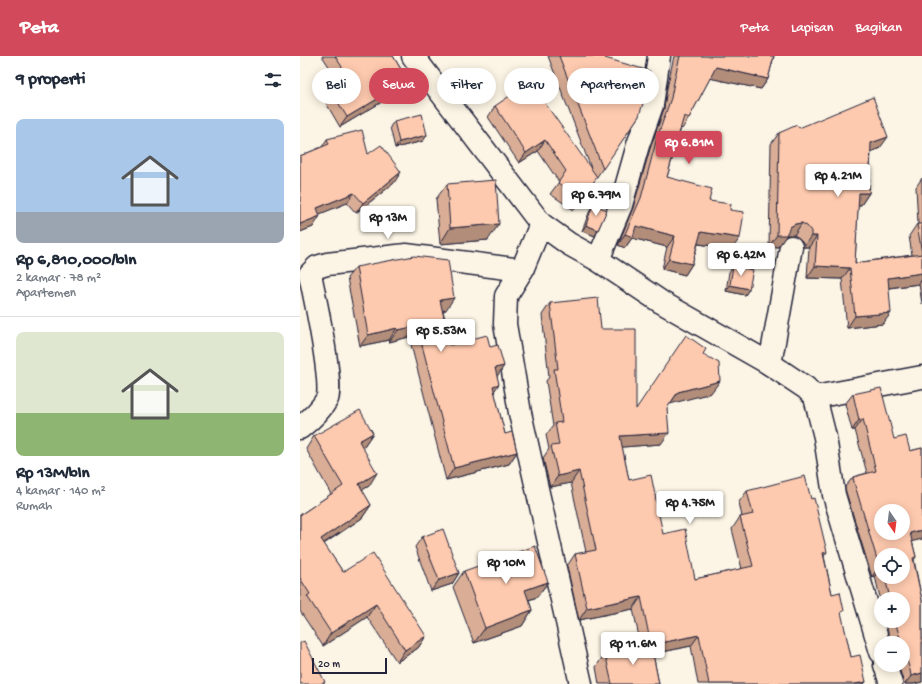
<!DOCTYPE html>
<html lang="id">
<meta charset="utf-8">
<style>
:root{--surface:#fff;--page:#f2f2f3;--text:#1f2937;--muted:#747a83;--line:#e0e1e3;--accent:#d1495b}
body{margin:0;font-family:"Gochi Hand",sans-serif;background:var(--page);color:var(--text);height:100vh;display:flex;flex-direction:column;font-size:15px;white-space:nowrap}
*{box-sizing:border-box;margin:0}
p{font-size:13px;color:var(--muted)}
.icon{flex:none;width:22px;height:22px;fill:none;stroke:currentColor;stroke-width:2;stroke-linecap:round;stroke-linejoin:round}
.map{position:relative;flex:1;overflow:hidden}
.panel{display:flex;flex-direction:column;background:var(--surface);width:300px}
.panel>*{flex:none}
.banner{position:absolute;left:12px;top:12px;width:380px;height:36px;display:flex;gap:8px}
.needle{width:26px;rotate:166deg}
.tools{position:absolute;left:574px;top:448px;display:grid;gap:8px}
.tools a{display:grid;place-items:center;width:36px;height:36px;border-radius:50%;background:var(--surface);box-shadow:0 2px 10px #0003;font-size:20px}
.scale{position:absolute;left:12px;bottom:10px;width:75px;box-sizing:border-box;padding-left:4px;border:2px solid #22223b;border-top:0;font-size:11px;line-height:14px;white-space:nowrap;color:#22223b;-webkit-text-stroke:3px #fcf5e5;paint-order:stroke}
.price{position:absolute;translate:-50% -34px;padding:0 9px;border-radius:4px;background:#fff;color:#222;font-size:13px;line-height:26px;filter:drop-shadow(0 1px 2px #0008)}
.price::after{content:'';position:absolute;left:50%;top:24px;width:12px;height:9px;margin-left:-6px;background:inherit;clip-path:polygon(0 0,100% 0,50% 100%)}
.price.on{background:var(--accent);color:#fff}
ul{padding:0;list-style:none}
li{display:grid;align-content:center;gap:8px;height:212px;padding:0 16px}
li+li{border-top:1px solid var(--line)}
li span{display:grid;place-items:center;height:124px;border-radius:8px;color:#555}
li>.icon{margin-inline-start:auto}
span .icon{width:72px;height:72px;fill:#fffc;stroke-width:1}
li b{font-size:17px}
h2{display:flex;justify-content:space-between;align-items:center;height:48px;padding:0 16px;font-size:17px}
.chip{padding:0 14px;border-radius:18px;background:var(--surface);box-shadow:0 2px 10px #0003;font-size:14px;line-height:36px}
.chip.on{background:var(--accent);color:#fff}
header{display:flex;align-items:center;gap:24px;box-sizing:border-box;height:56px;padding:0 20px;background:var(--accent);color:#fff}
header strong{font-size:19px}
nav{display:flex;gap:22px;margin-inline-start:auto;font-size:14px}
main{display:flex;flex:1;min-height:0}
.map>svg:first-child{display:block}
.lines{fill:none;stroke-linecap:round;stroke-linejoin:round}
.minor-casing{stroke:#22223b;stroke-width:25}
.minor{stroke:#fcf5e5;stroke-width:22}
.wall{fill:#daae96;stroke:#22223b;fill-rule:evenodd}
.shaded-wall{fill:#b28d7a;stroke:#22223b}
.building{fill:#fecaaf;stroke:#22223b;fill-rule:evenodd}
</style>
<header>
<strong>Peta</strong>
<nav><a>Peta</a><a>Lapisan</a><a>Bagikan</a></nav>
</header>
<main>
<section class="panel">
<h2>9 properti<svg class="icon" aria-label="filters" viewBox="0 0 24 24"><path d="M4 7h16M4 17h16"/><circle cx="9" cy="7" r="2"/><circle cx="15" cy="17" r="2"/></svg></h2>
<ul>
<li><span style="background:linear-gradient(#a9c7e8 75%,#9aa5b1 0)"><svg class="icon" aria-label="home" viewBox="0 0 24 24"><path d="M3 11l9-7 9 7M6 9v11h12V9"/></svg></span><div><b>Rp 6,810,000/bln</b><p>2 kamar · 78 m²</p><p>Apartemen</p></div></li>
<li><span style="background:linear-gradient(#dfe7d0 65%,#8fb573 0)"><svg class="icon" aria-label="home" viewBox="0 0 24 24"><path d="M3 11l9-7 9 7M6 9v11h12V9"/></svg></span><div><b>Rp 13M/bln</b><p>4 kamar · 140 m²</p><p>Rumah</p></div></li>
</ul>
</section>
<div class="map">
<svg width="622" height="628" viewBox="0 0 622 628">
<rect width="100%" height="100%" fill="#fcf5e5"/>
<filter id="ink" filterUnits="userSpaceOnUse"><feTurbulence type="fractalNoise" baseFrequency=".025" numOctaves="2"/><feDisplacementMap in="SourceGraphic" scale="8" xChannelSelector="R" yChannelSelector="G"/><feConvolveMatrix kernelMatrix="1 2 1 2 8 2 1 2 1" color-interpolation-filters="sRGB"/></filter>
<g filter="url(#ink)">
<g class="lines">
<!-- minor casing -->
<g class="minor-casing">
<g id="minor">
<path d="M113 0 241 168 269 188 298 204 361 246 470 308 506 332 515 341 525 381 534 439 581 596"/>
<path d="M241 168 222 214 206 240 205 268 220 357 281 628"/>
<path d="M298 204 321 149 338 89 352 49 359 0"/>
<path d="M470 308 491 191"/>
<path d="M515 341 622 321"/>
<path d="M0 372C10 364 21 354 27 343 34 330 14 237 10 218L17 211 27 208 106 199 222 214"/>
<path d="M585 609 591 628"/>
</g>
</g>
<!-- minor -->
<use href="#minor" class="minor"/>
</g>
<!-- wall -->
<g class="wall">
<path d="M22 0H93L105 20 98 29 90 34 91 35 85 44 40 71 26 47 33 38 37 35 32 27 36 21Z"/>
<path d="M248 0H306L305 2 339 60 274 154 250 138 259 126 238 95 219 107 188 61 195 50 222 42 291 112Z"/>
<path d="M374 0H474L468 23 461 33 410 22 389 62 382 73 381 72 367 121 409 145 430 154 432 193 398 188 392 208 385 219 362 213 367 191 332 182 325 192 318 189 333 152 350 93 364 53 367 32Z"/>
<path d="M94 65 127 79 123 85 95 92 90 71Z"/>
<path d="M499 72 580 92 571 96 569 137 561 149H558L555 207 612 199 609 180 617 168H618L616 131 622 122V248L619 228 589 232 583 268 547 272 542 223 507 222 509 191H503V186L499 182 494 179H487L486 180 478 191 469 190 471 88 479 77Z"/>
<path d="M27 83 68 98 94 127 56 157 47 147 19 158 13 171 0 176V100L22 91Z"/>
<path d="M147 128 188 184 140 188 136 143Z"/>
<path d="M293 148 295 180 282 175 290 154Z"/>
<path d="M433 210 449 233 445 239 426 235 429 216Z"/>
<path d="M56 211 146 254H143L150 289 197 320 194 335 205 378 217 396 209 408 146 424 109 281 89 286V284L60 290 47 222Z"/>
<path d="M250 247 301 273 336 353 403 298 411 337 370 347 367 352 361 388 322 391 329 424 363 478 395 523 442 513 432 473 440 461H442L439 446 447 435 524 500 532 538 541 559 551 601 566 626 564 628H398L391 590 353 598 359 628H299L296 611 305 597 341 590 333 553 279 564 267 510 275 498 286 496 271 427 250 431 243 402 249 393 246 379 253 370 246 325 249 321 242 259Z"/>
<path d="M553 338 594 383 610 395 622 392V483L612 485 616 501 614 504 622 544V626L614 628H603V624L598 609H603V587H591L585 565H603V543H581V546L575 520 572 521 546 436 545 431 553 421 567 417 555 374H552L545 348ZM581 499 603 521H581Z"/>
<path d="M73 377 64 390 62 391 69 430 62 434 71 449 62 462 24 488 43 516 126 580 118 592 97 606 67 561 23 590 0 555V459L31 438 6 393 14 380Z"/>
<path d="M122 481 159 517 152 528 131 535 115 491Z"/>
<path d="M164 515 248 526 237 541 229 544 232 554 222 570 174 587 153 531Z"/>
</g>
<!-- shaded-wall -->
<g class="shaded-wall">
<path d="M416 11 468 23 461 33 409 22Z"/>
<path d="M105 20 98 29 81 39 88 30Z"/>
<path d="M91 35 85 44 40 71 47 61Z"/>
<path d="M127 79 123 85 95 92 99 86Z"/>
<path d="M588 81 580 92 563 99 571 87Z"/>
<path d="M245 84 238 95 219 107 226 97Z"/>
<path d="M101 116 94 127 56 157 63 147Z"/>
<path d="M54 137 47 147 10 162 17 152Z"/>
<path d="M559 137H569L561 149 551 148Z"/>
<path d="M20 160 13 171 0 176V168Z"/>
<path d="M502 167 494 179H487L486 180 478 191 469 190 477 179 495 168Z"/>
<path d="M199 168 188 184 140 188 150 172Z"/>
<path d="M286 169 298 174 295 180 282 175Z"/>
<path d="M336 170 375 180 367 191 332 182 325 192 318 189 325 178Z"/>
<path d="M401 176 440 182 432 193 393 187Z"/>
<path d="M511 180H517L509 191H503Z"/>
<path d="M369 203 392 208 385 219 362 213Z"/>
<path d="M515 210 550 212 542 223 507 222Z"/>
<path d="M622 217V223L619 228 580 233 588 222Z"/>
<path d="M430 229 449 233 445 239 426 235Z"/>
<path d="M154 242 146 254 132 256 140 244Z"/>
<path d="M591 257 583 268 547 272 555 260Z"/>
<path d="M117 270 109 281 89 286 98 274Z"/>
<path d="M97 272 89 284 60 290 68 279Z"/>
<path d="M204 310 196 322 195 312Z"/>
<path d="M420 325 411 337 370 348 378 336Z"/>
<path d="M199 328 191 340 193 330Z"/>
<path d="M563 363 555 374H552L559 364Z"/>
<path d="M73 377 64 390 50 398 59 385Z"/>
<path d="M369 377 361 388 311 392 320 380Z"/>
<path d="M217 396 209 408 146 424 154 412Z"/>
<path d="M279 415 271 427 250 431 258 420Z"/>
<path d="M77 417 69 430 50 441 59 428Z"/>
<path d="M71 449 62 462 12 495 21 483Z"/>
<path d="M622 474V483L603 488 610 477Z"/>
<path d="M527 496 519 507 523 497Z"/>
<path d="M579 510H581V512L575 520 572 521Z"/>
<path d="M159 517 152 528 131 535 139 524Z"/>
<path d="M248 526 237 541 214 549 225 534Z"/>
<path d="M341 541 333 553 279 564 287 552Z"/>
<path d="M76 548 67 561 23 590 31 577Z"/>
<path d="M232 554 222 570 174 587 185 572Z"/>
<path d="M399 579 391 590 343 600 351 589Z"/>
<path d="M126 580 118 592 97 606 105 594Z"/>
<path d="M622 617V626L614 628H605L611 620Z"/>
<path d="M566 626 564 628H555Z"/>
</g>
<!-- building -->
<g class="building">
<path d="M35 0H93L105 20 88 30 91 35 47 61 33 38 46 30 38 17 44 14Z"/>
<path d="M259 0H306L305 2 350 15 347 35 339 60 303 113Z"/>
<path d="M380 0H474L468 23 416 11 389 62 384 60 367 121 412 133 409 145 431 148 430 154 444 156 440 182 401 176 392 208 369 203 375 180 336 170 333 181 325 178 341 142 357 82 371 42 375 21Z"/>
<path d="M235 33 297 121 282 144 258 127 266 115 245 84 226 97 195 50 217 35 222 42Z"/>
<path d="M573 41 588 81 571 87 569 137H559L555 207 622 198 617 168H622V217L588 222 591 257 555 260 550 212 515 210 517 180H511V175L507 170 502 167 495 168 490 171 486 179H477L479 77 497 69 499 72Z"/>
<path d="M122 58 127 79 99 86 94 65Z"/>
<path d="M62 74 68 98 81 89 101 116 63 147 54 137 17 152 20 160 0 168V100L29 88 27 83Z"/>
<path d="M196 124 199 168 150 172 147 128Z"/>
<path d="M293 148 307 154 298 174 286 169Z"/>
<path d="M114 200 148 204 154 242 140 244 150 289 187 279 190 291 198 289 204 310 195 312 199 328 193 330 205 378 212 376 217 396 154 412 117 270 98 274 97 272 68 279 56 211Z"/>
<path d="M433 210 453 214 449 233 430 229Z"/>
<path d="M298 242 301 273H336V353L386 279 406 293 403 298 419 307 420 325 378 336 367 352 369 377 320 380 329 424 351 419 363 478 385 473 395 523 453 510 440 461 453 458 447 435 505 420 511 443 514 442 527 496 523 497 532 538 540 536 544 555 541 556 551 601 560 599 566 626 555 628H409L399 579 351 589 341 541 287 552 275 498 296 494 279 415 258 420 251 390 259 389 255 367 262 366 254 313H258L250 247Z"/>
<path d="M581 332 594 383 606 380 610 395 622 392V474L610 477 616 501 613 502 622 544V617L611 620 610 614 604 595 603 593V587H600V582L595 565H603V543H590L585 521H603V499H581V510H579L554 426 553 421 576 415 563 363 559 364 553 338ZM581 455H603V477H581Z"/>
<path d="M60 354 73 377 59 385 77 417 59 428 71 449 21 483 43 516 73 497 126 580 105 594 76 548 31 577 7 540 10 538 0 522V459L43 430 14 380Z"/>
<path d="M143 473 159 517 139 524 122 481Z"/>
<path d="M235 490 248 526 225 534 232 554 185 572 164 515Z"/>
<path d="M4 585 25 626 20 628H0V587Z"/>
<path d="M351 588 359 628H312L305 597Z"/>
</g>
</g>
</svg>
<div class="tools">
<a><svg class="needle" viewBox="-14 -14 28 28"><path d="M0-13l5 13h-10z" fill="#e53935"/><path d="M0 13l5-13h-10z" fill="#747a83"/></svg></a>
<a><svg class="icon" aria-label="locate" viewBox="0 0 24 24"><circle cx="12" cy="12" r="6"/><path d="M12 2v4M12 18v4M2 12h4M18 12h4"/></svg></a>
<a>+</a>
<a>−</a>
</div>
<div class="scale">20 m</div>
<b class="price on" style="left:389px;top:109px">Rp 6.81M</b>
<b class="price" style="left:538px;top:142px">Rp 4.21M</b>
<b class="price" style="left:296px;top:161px">Rp 6.79M</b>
<b class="price" style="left:88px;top:184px">Rp 13M</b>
<b class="price" style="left:441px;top:221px">Rp 6.42M</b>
<b class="price" style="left:141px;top:297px">Rp 5.53M</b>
<b class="price" style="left:390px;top:469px">Rp 4.75M</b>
<b class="price" style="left:206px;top:529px">Rp 10M</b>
<b class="price" style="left:333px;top:610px">Rp 11.6M</b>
<div class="banner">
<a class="chip">Beli</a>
<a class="chip on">Sewa</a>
<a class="chip">Filter</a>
<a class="chip">Baru</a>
<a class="chip">Apartemen</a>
</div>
</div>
</main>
